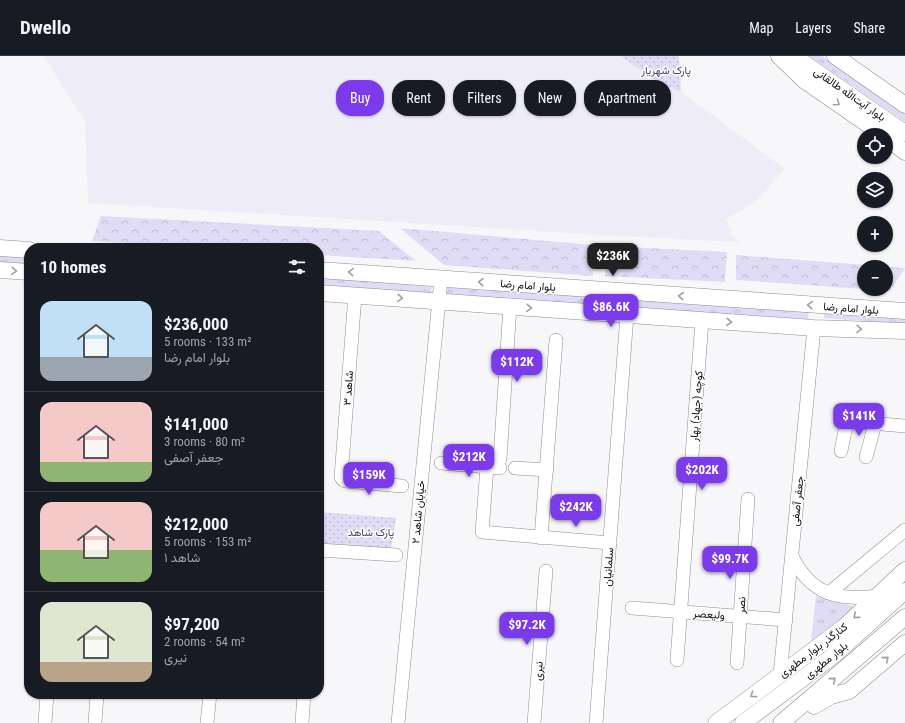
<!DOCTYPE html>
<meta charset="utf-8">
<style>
:root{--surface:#171b24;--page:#242831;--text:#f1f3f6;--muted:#9ea1a6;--line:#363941;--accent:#7c3aed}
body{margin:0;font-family:"Roboto Condensed",Vazirmatn,sans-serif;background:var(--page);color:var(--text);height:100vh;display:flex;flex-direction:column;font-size:15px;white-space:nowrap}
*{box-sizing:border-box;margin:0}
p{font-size:13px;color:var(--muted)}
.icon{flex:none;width:22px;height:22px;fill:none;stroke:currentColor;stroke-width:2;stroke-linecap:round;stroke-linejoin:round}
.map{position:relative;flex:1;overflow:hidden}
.sheet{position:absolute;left:24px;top:187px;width:300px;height:456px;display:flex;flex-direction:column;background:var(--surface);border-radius:16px;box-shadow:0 1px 3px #0004}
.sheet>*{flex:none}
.hud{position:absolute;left:336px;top:24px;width:380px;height:36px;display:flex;gap:8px}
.buttons{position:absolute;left:857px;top:72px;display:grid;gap:8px}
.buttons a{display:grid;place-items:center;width:36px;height:36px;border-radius:50%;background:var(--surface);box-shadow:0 1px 3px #0004;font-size:20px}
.price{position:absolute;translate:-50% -34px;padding:0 9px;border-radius:8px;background:var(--accent);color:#fff;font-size:13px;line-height:26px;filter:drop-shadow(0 1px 2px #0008)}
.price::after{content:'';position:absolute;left:50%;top:24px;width:12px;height:9px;margin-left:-6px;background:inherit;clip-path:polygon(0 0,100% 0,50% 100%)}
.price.on{background:#222;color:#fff}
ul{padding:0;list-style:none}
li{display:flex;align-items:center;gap:12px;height:100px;padding:0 16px}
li+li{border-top:1px solid var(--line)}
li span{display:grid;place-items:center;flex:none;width:112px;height:80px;border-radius:12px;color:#555}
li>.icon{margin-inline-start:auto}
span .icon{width:48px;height:48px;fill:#fffc;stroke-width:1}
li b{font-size:17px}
h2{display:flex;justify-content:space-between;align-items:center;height:48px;padding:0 16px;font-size:17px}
.tag{padding:0 14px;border-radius:16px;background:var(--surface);box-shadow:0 1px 3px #0004;font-size:14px;line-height:36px}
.tag.on{background:var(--accent);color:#fff}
header{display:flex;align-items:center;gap:24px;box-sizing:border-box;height:56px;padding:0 20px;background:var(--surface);border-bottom:1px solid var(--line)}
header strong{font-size:19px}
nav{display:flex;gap:22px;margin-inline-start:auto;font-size:14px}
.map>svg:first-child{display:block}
.built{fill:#eeecf7}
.grass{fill:url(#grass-tufts)}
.forest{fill:url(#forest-crowns);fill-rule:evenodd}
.park{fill:url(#park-dots)}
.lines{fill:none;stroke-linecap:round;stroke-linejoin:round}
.minor-casing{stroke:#8e8e91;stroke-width:14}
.major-casing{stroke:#8e8e91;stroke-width:17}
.minor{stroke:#fff;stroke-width:13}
.major{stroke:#fff;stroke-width:16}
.oneway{stroke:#a09fa0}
.labels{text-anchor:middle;stroke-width:3;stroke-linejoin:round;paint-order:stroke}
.park-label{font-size:11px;fill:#4b3f6d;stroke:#fff}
.street-label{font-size:11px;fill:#111011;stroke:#fff}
</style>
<header>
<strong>Dwello</strong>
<nav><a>Map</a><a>Layers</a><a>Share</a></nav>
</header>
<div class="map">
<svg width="905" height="667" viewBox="0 0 905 667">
<defs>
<pattern id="grass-tufts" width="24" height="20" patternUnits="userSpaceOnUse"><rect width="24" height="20" fill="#e1dcf6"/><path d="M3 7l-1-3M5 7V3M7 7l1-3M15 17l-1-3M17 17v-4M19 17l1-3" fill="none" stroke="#c0bcd2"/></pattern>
<pattern id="forest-crowns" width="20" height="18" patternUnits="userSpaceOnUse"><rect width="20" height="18" fill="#e1dcf6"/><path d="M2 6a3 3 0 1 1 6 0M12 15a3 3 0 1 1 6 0" fill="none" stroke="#c0bcd2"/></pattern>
<pattern id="park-dots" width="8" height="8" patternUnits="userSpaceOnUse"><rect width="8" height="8" fill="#e1dcf6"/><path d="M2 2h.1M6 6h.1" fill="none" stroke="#c0bcd2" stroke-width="1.8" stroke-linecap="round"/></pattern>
</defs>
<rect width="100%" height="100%" fill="#f7f6f9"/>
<!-- built -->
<path class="built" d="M44 0H623L686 39 785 113 754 147 726 163 732 179 739 186 601 179 88 147 85 66Z"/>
<!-- grass -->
<g class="grass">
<path d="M810 0H822L905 58V66Z"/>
<path d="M0 200 29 202V210L0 208Z"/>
<path d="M319 221 432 228 431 237 319 230Z"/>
<path d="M447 230 809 255 808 265 446 239Z"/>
<path d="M824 256 905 261V268L824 262Z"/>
<path d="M816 540 856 551 811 586Z"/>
</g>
<!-- forest -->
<g class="forest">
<path d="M101 160 379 175 416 205 319 199V192H208L92 185Z"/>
<path d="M400 172 593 189V220L444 209Z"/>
<path d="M606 190 727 196 725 226 605 220Z"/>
<path d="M736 199 905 212 890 235 736 224ZM864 211H886V233H864Z"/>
</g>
<!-- park -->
<g class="park">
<path d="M621 0H679L681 36 658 26Z"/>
<path d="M319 456 396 462 391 494 319 489Z"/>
</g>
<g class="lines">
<!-- minor casing -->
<g class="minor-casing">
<g id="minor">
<path d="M355 239 341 421 343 424 346 425 402 430"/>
<path d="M841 395 847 365 905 370"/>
<path d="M866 401 875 368"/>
<path d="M500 403 510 250"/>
<path d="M441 407 500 412"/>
<path d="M487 411 482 476 610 487"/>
<path d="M515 412 547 414"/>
<path d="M541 482 556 284"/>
<path d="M319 494 396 499"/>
<path d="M792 500C811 539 838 545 879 540"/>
<path d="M829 537 905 474"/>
<path d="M632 552 786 564"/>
<path d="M677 604 702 264"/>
<path d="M737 607 748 443"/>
<path d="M780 619 814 272"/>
<path d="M45 667 47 638"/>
<path d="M95 667 97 638"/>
<path d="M207 667 210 638"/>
<path d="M302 667 304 638"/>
<path d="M398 667 441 223"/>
<path d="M534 667 546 515"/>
<path d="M596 667 627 259"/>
</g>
</g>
<!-- major casing -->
<g class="major-casing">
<g id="major">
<path d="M779 0 805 25 883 79"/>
<path d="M794 0 905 77"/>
<path d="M835 0 905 49"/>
<path d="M886 81 905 96"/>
<path d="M0 192 29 194"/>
<path d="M0 214 29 216"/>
<path d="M319 214 905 255"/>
<path d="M319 237 814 272 905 275"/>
<path d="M814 650 831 640 849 635 905 587"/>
<path d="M716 667 844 571 905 514"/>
<path d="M743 667 834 599 905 535"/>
<path d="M781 667 905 561"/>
</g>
</g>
<!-- minor -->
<use href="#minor" class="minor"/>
<!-- major -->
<use href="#major" class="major"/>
</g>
<!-- one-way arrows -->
<defs><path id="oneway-chevron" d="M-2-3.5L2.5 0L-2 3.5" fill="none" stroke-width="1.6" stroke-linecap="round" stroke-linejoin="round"/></defs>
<g class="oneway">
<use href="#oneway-chevron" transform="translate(837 47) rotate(35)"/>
<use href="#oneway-chevron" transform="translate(14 215) rotate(4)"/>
<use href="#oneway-chevron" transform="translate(351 216) rotate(-176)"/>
<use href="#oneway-chevron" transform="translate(481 226) rotate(-176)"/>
<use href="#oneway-chevron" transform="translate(681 240) rotate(-176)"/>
<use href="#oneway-chevron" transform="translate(400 242) rotate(4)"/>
<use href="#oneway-chevron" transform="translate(810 249) rotate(-176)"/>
<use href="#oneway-chevron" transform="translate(529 252) rotate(4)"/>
<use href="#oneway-chevron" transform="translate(729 266) rotate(4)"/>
<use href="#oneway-chevron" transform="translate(859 273) rotate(2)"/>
<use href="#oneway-chevron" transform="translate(856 560) rotate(138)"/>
<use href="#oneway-chevron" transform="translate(886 603) rotate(-40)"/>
<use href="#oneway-chevron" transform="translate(833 624) rotate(-40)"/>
<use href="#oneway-chevron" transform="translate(753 639) rotate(144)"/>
</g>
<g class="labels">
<!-- park labels -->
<g class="park-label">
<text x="666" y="18">پارک شهریار</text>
<text x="371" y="480">پارک شاهد</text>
</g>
<!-- street labels -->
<g class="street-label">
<text transform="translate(850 38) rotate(35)" y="4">بلوار آیت‌الله طالقانی</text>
<text transform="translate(528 229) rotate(4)" y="4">بلوار امام رضا</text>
<text transform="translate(851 252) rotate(4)" y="4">بلوار امام رضا</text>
<text transform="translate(348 332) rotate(-86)" y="4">شاهد ۳</text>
<text transform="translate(696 350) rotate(-86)" y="4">کوچه (جهاد) بهار</text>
<text transform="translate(797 445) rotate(-84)" y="4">جعفر آصفی</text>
<text transform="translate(418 456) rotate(-85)" y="4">خیابان شاهد ۲</text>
<text transform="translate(608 511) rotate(-86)" y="4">سلمانیان</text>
<text transform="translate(741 549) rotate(-86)" y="4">نصر</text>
<text transform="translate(709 558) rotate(4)" y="4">ولیعصر</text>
<text transform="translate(813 594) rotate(-37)" y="4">کنارگذر بلوار مطهری</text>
<text transform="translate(826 604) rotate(-39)" y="4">بلوار مطهری</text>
<text transform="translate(538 615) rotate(-85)" y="4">نیری</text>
</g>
</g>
</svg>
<div class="buttons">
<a><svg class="icon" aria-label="locate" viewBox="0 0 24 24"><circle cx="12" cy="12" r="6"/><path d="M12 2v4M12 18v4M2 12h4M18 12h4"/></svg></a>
<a><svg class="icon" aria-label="layers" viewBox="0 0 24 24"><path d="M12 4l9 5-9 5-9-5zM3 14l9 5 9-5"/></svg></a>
<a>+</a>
<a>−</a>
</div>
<b class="price on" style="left:613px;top:221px">$236K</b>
<b class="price" style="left:611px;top:272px">$86.6K</b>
<b class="price" style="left:517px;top:327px">$112K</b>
<b class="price" style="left:859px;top:381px">$141K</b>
<b class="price" style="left:469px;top:422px">$212K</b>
<b class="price" style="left:702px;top:435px">$202K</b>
<b class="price" style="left:369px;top:440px">$159K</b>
<b class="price" style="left:576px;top:472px">$242K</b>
<b class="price" style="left:730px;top:524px">$99.7K</b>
<b class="price" style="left:527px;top:590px">$97.2K</b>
<div class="hud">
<a class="tag on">Buy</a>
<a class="tag">Rent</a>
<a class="tag">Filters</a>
<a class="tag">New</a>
<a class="tag">Apartment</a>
</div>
<section class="sheet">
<h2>10 homes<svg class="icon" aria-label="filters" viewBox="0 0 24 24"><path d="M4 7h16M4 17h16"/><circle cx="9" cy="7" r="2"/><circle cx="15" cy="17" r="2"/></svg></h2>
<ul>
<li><span style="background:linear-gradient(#bfe0f5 70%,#9aa5b1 0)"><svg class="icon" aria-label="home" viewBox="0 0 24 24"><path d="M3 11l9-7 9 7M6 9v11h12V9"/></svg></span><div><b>$236,000</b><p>5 rooms · 133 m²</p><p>بلوار امام رضا</p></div></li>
<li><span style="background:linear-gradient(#f6c9c9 75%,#8fb573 0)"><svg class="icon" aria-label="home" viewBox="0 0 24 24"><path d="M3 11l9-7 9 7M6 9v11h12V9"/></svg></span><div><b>$141,000</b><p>3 rooms · 80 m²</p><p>جعفر آصفی</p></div></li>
<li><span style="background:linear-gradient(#f6c9c9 60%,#8fb573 0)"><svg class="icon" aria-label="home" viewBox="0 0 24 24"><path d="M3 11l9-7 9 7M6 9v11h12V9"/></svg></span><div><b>$212,000</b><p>5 rooms · 153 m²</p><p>شاهد ۱</p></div></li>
<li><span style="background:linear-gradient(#dfe7d0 75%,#b9a48a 0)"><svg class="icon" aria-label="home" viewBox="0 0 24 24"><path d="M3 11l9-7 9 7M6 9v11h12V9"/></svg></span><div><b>$97,200</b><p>2 rooms · 54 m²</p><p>نیری</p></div></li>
</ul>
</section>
</div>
